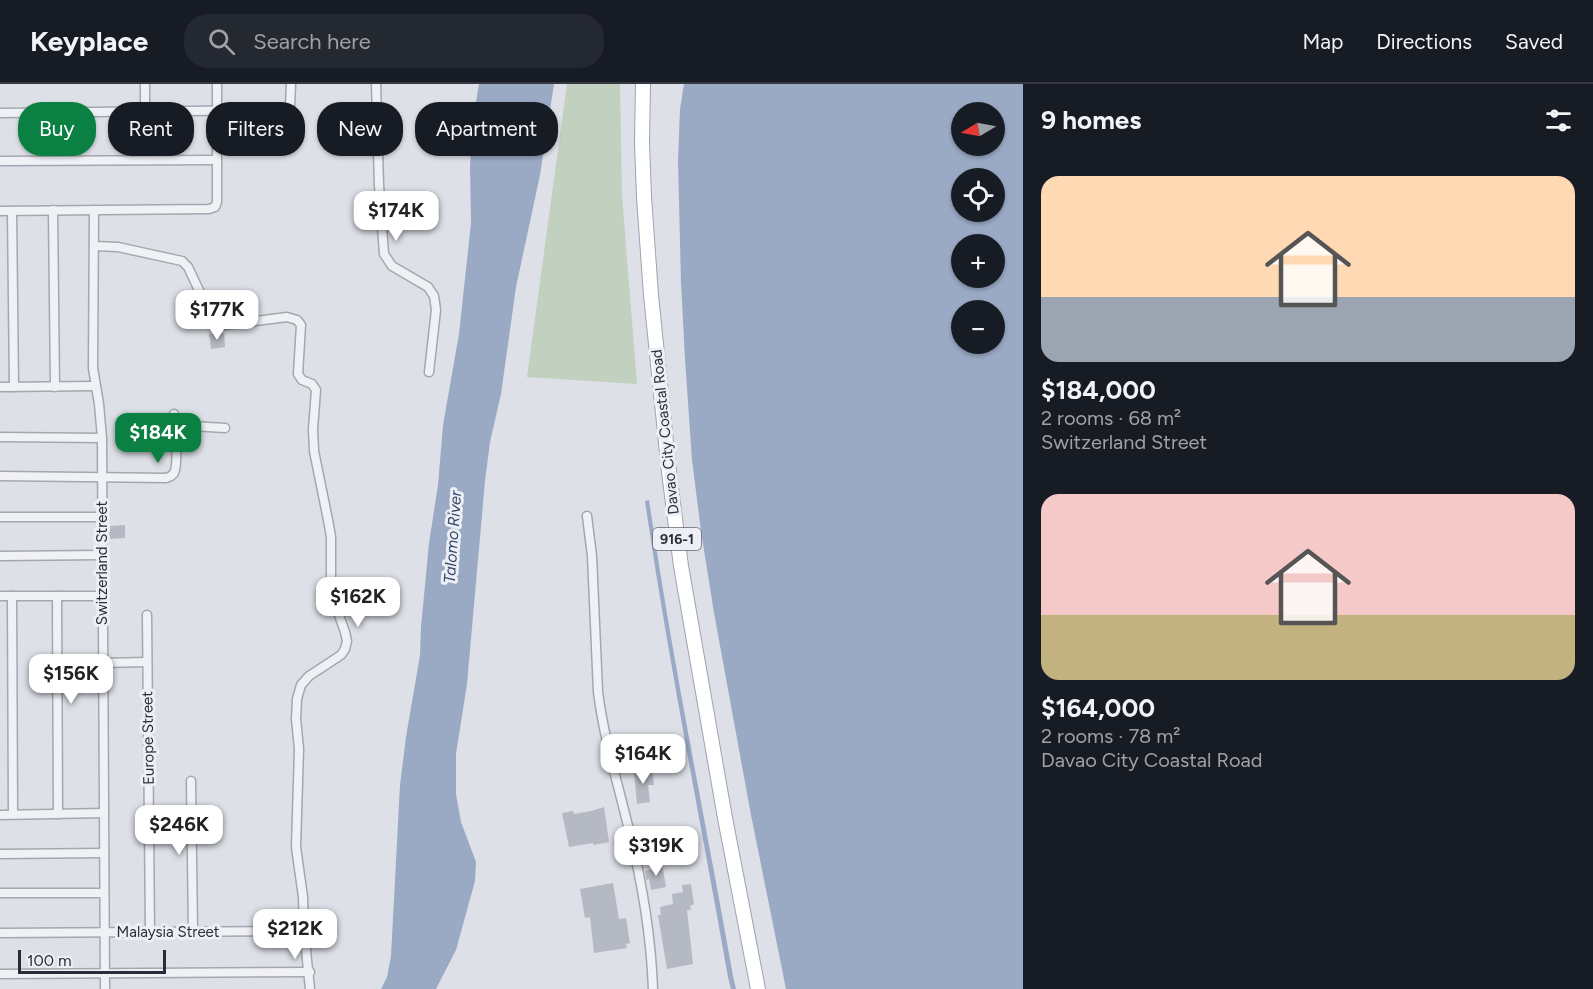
<!DOCTYPE html>
<meta charset="utf-8">
<style>
:root{--surface:#171b24;--page:#242831;--text:#f1f3f6;--muted:#9ea1a6;--line:#363941;--accent:#0b8043}
body{margin:0;font-family:Figtree,sans-serif;background:var(--page);color:var(--text);height:100vh;display:flex;flex-direction:column;font-size:22px;white-space:nowrap}
*{box-sizing:border-box;margin:0}
p{font-size:20px;color:var(--muted)}
.icon{flex:none;width:33px;height:33px;fill:none;stroke:currentColor;stroke-width:2;stroke-linecap:round;stroke-linejoin:round}
.map{position:relative;flex:1;overflow:hidden}
.details{display:flex;flex-direction:column;background:var(--surface);width:570px}
.details>*{flex:none}
.banner{position:absolute;left:18px;top:18px;width:570px;height:54px;display:flex;gap:12px}
.needle{width:39px;rotate:260deg}
.controls{position:absolute;left:951px;top:18px;display:grid;gap:12px}
.controls a{display:grid;place-items:center;width:54px;height:54px;border-radius:50%;background:var(--surface);box-shadow:0 2px 4px #0004;font-size:30px}
.scale{position:absolute;left:18px;bottom:15px;width:148px;box-sizing:border-box;padding-left:6px;border:3px solid #282d3c;border-top:0;font-size:16px;line-height:21px;white-space:nowrap;color:#282d3c;-webkit-text-stroke:4px #edeff4;paint-order:stroke}
.price{position:absolute;translate:-50% -51px;padding:0 14px;border-radius:12px;background:#fff;color:#222;font-size:20px;line-height:39px;filter:drop-shadow(0 2px 3px #0008)}
.price::after{content:'';position:absolute;left:50%;top:36px;width:18px;height:14px;margin-left:-9px;background:inherit;clip-path:polygon(0 0,100% 0,50% 100%)}
.price.active{background:var(--accent);color:#fff}
ul{padding:0;list-style:none}
li{display:grid;align-content:center;gap:12px;height:318px;padding:0 18px}
li span{display:grid;place-items:center;height:186px;border-radius:18px;color:#555}
li>.icon{margin-inline-start:auto}
span .icon{width:108px;height:108px;fill:#fffc;stroke-width:1}
li b{font-size:26px}
h2{display:flex;justify-content:space-between;align-items:center;height:72px;padding:0 18px;font-size:26px}
.chip{padding:0 21px;border-radius:24px;background:var(--surface);box-shadow:0 2px 4px #0004;font-size:21px;line-height:54px}
.chip.active{background:var(--accent);color:#fff}
header{display:flex;align-items:center;gap:36px;box-sizing:border-box;height:84px;padding:0 30px;background:var(--surface);border-bottom:2px solid var(--line)}
header strong{font-size:28px}
nav{display:flex;gap:33px;margin-inline-start:auto;font-size:21px}
.search{width:420px;height:54px;background:var(--page);display:flex;align-items:center;gap:15px;box-sizing:border-box;padding:0 21px;border-radius:24px;color:var(--muted);font-size:22px}
main{display:flex;flex:1;min-height:0}
.map>svg:first-child{display:block}
.green{fill:#c1d0bf}
.water{fill:#9aaac5;fill-rule:evenodd}
.building{fill:#b5b9c3}
.lines{fill:none;stroke-linecap:round;stroke-linejoin:round}
.minor-casing{stroke:#a3a7b0;stroke-width:11}
.primary-casing{stroke:#9da3b2;stroke-width:16}
.minor{stroke:#f0f1f5;stroke-width:8}
.primary{stroke:#fff;stroke-width:14}
.labels{text-anchor:middle;stroke-width:6;stroke-linejoin:round;paint-order:stroke}
.shield{fill:#edeff4;stroke:#636773;stroke-width:1.5}
.shield-label{font-size:14px;font-weight:bold;fill:#282d3c}
.street-label{font-size:15px;fill:#282d3c;stroke:#edeff4}
.water-label{font-size:16px;font-style:italic;fill:#34486e;stroke:#edeff4}
</style>
<header>
<strong>Keyplace</strong>
<div class="search"><svg class="icon" aria-label="search" viewBox="0 0 24 24"><circle cx="10" cy="10" r="6"/><path d="M15 15l6 6"/></svg>Search here</div>
<nav><a>Map</a><a>Directions</a><a>Saved</a></nav>
</header>
<main>
<div class="map">
<svg width="1023" height="905" viewBox="0 0 1023 905">
<rect width="100%" height="100%" fill="#dde0e7"/>
<!-- green -->
<path class="green" d="M567 0H620L622 112 637 300 527 293Z"/>
<!-- water -->
<g class="water">
<path d="M479 0H554L540 91 516 203 501 310 490 358 485 397 467 600 456 670V710L461 738 476 778 475 797 456 866 436 905H381L387 893 391 872 400 701 406 653 420 571 421 543 429 459 438 401 443 341 459 250 471 139 470 81 475 24Z"/>
<path d="M684 0H1023V905H786L751 731 714 529 701 447 692 376 685 275 681 199 678 77 680 25ZM994 28V62H962V28ZM994 94V128H962V94ZM962 160H994V194H962ZM962 226H994V260H962Z"/>
<path d="M649 416C672 575 705 734 733 892L736 905H731L728 893C700 734 668 576 645 417Z"/>
</g>
<!-- building -->
<g class="building">
<path d="M224 249 225 263 211 265 209 250Z"/>
<path d="M125 441V454L109 455V442Z"/>
<path d="M652 684 654 701H648L650 718 637 720 634 687Z"/>
<path d="M604 723 609 758 594 761 593 759 569 763 562 729 573 727 574 730 591 727Z"/>
<path d="M682 750 684 765 672 767 670 753Z"/>
<path d="M662 780 666 803 651 806 649 795 646 796 645 787 653 785 652 783Z"/>
<path d="M613 799 619 835 626 834 630 859 626 860 627 864 594 869 590 833 585 834 580 805Z"/>
<path d="M691 800 694 820 690 822 691 826H687L693 880 667 885 658 831H661L660 823 673 820 672 810 683 808 682 801Z"/>
</g>
<g class="lines">
<!-- minor casing -->
<g class="minor-casing">
<g id="minor">
<path d="M145 0V28"/>
<path d="M376 0 379 101 384 170 392 182 428 203 434 212 436 226 429 288"/>
<path d="M0 29 282 26 290 22 291 0"/>
<path d="M0 77 217 76"/>
<path d="M53 126 55 303"/>
<path d="M94 126 93 284 99 320 102 354 105 905"/>
<path d="M0 127 209 125 215 123 217 118V0"/>
<path d="M12 127 14 303"/>
<path d="M94 162 118 163 182 177 188 183 213 236 217 239 225 241 287 233 297 236 301 241 298 290 302 296 312 300 316 306 313 345 314 367 328 436 331 453V500L339 531 345 548 347 557 345 565 341 571 309 592 301 601 297 615 296 635 299 665 296 763 303 813 304 847 310 905"/>
<path d="M0 303 95 302"/>
<path d="M175 341 225 344"/>
<path d="M0 353 102 354"/>
<path d="M0 392 166 394C171 392 171 393 174 389 179 380 175 341 174 330"/>
<path d="M587 432 592 472 598 608C604 655 618 700 629 746 642 798 651 852 653 905"/>
<path d="M0 433H102"/>
<path d="M0 472 102 471"/>
<path d="M0 512H102"/>
<path d="M12 512 13 730"/>
<path d="M57 512 58 730"/>
<path d="M147 531 150 848"/>
<path d="M103 579 147 578"/>
<path d="M191 697 193 848"/>
<path d="M0 731 104 729"/>
<path d="M0 770 104 769"/>
<path d="M0 809H104"/>
<path d="M0 849 304 847"/>
<path d="M0 890 310 888"/>
</g>
</g>
<!-- primary casing -->
<g class="primary-casing">
<path id="primary" d="M643 0 642 59 644 113 651 211 669 388 681 482 725 734 758 905"/>
</g>
<!-- minor -->
<use href="#minor" class="minor"/>
<!-- primary -->
<use href="#primary" class="primary"/>
</g>
<g class="labels">
<!-- shield labels -->
<rect class="shield" x="653" y="444" width="48" height="22" rx="4.5"/>
<g class="shield-label">
<text x="677" y="460">916-1</text>
</g>
<!-- street labels -->
<g class="street-label">
<text transform="translate(665 348) rotate(-96)" y="5">Davao City Coastal Road</text>
<text transform="translate(102 479) rotate(-90)" y="5">Switzerland Street</text>
<text transform="translate(148 654) rotate(-91)" y="5">Europe Street</text>
<text x="168" y="853">Malaysia Street</text>
</g>
<!-- water labels -->
<g class="water-label">
<text transform="translate(452 453) rotate(-86)" y="6">Talomo River</text>
</g>
</g>
</svg>
<div class="controls">
<a><svg class="needle" viewBox="-14 -14 28 28"><path d="M0-13l5 13h-10z" fill="#e53935"/><path d="M0 13l5-13h-10z" fill="#9ea1a6"/></svg></a>
<a><svg class="icon" aria-label="locate" viewBox="0 0 24 24"><circle cx="12" cy="12" r="6"/><path d="M12 2v4M12 18v4M2 12h4M18 12h4"/></svg></a>
<a>+</a>
<a>−</a>
</div>
<div class="scale">100 m</div>
<b class="price" style="left:396px;top:158px">$174K</b>
<b class="price" style="left:217px;top:257px">$177K</b>
<b class="price active" style="left:158px;top:380px">$184K</b>
<b class="price" style="left:358px;top:544px">$162K</b>
<b class="price" style="left:71px;top:621px">$156K</b>
<b class="price" style="left:643px;top:701px">$164K</b>
<b class="price" style="left:179px;top:772px">$246K</b>
<b class="price" style="left:656px;top:793px">$319K</b>
<b class="price" style="left:295px;top:876px">$212K</b>
<div class="banner">
<a class="chip active">Buy</a>
<a class="chip">Rent</a>
<a class="chip">Filters</a>
<a class="chip">New</a>
<a class="chip">Apartment</a>
</div>
</div>
<section class="details">
<h2>9 homes<svg class="icon" aria-label="filters" viewBox="0 0 24 24"><path d="M4 7h16M4 17h16"/><circle cx="9" cy="7" r="2"/><circle cx="15" cy="17" r="2"/></svg></h2>
<ul>
<li><span style="background:linear-gradient(#ffd9b3 65%,#9aa5b1 0)"><svg class="icon" aria-label="home" viewBox="0 0 24 24"><path d="M3 11l9-7 9 7M6 9v11h12V9"/></svg></span><div><b>$184,000</b><p>2 rooms · 68 m²</p><p>Switzerland Street</p></div></li>
<li><span style="background:linear-gradient(#f6c9c9 65%,#c2b280 0)"><svg class="icon" aria-label="home" viewBox="0 0 24 24"><path d="M3 11l9-7 9 7M6 9v11h12V9"/></svg></span><div><b>$164,000</b><p>2 rooms · 78 m²</p><p>Davao City Coastal Road</p></div></li>
</ul>
</section>
</main>
